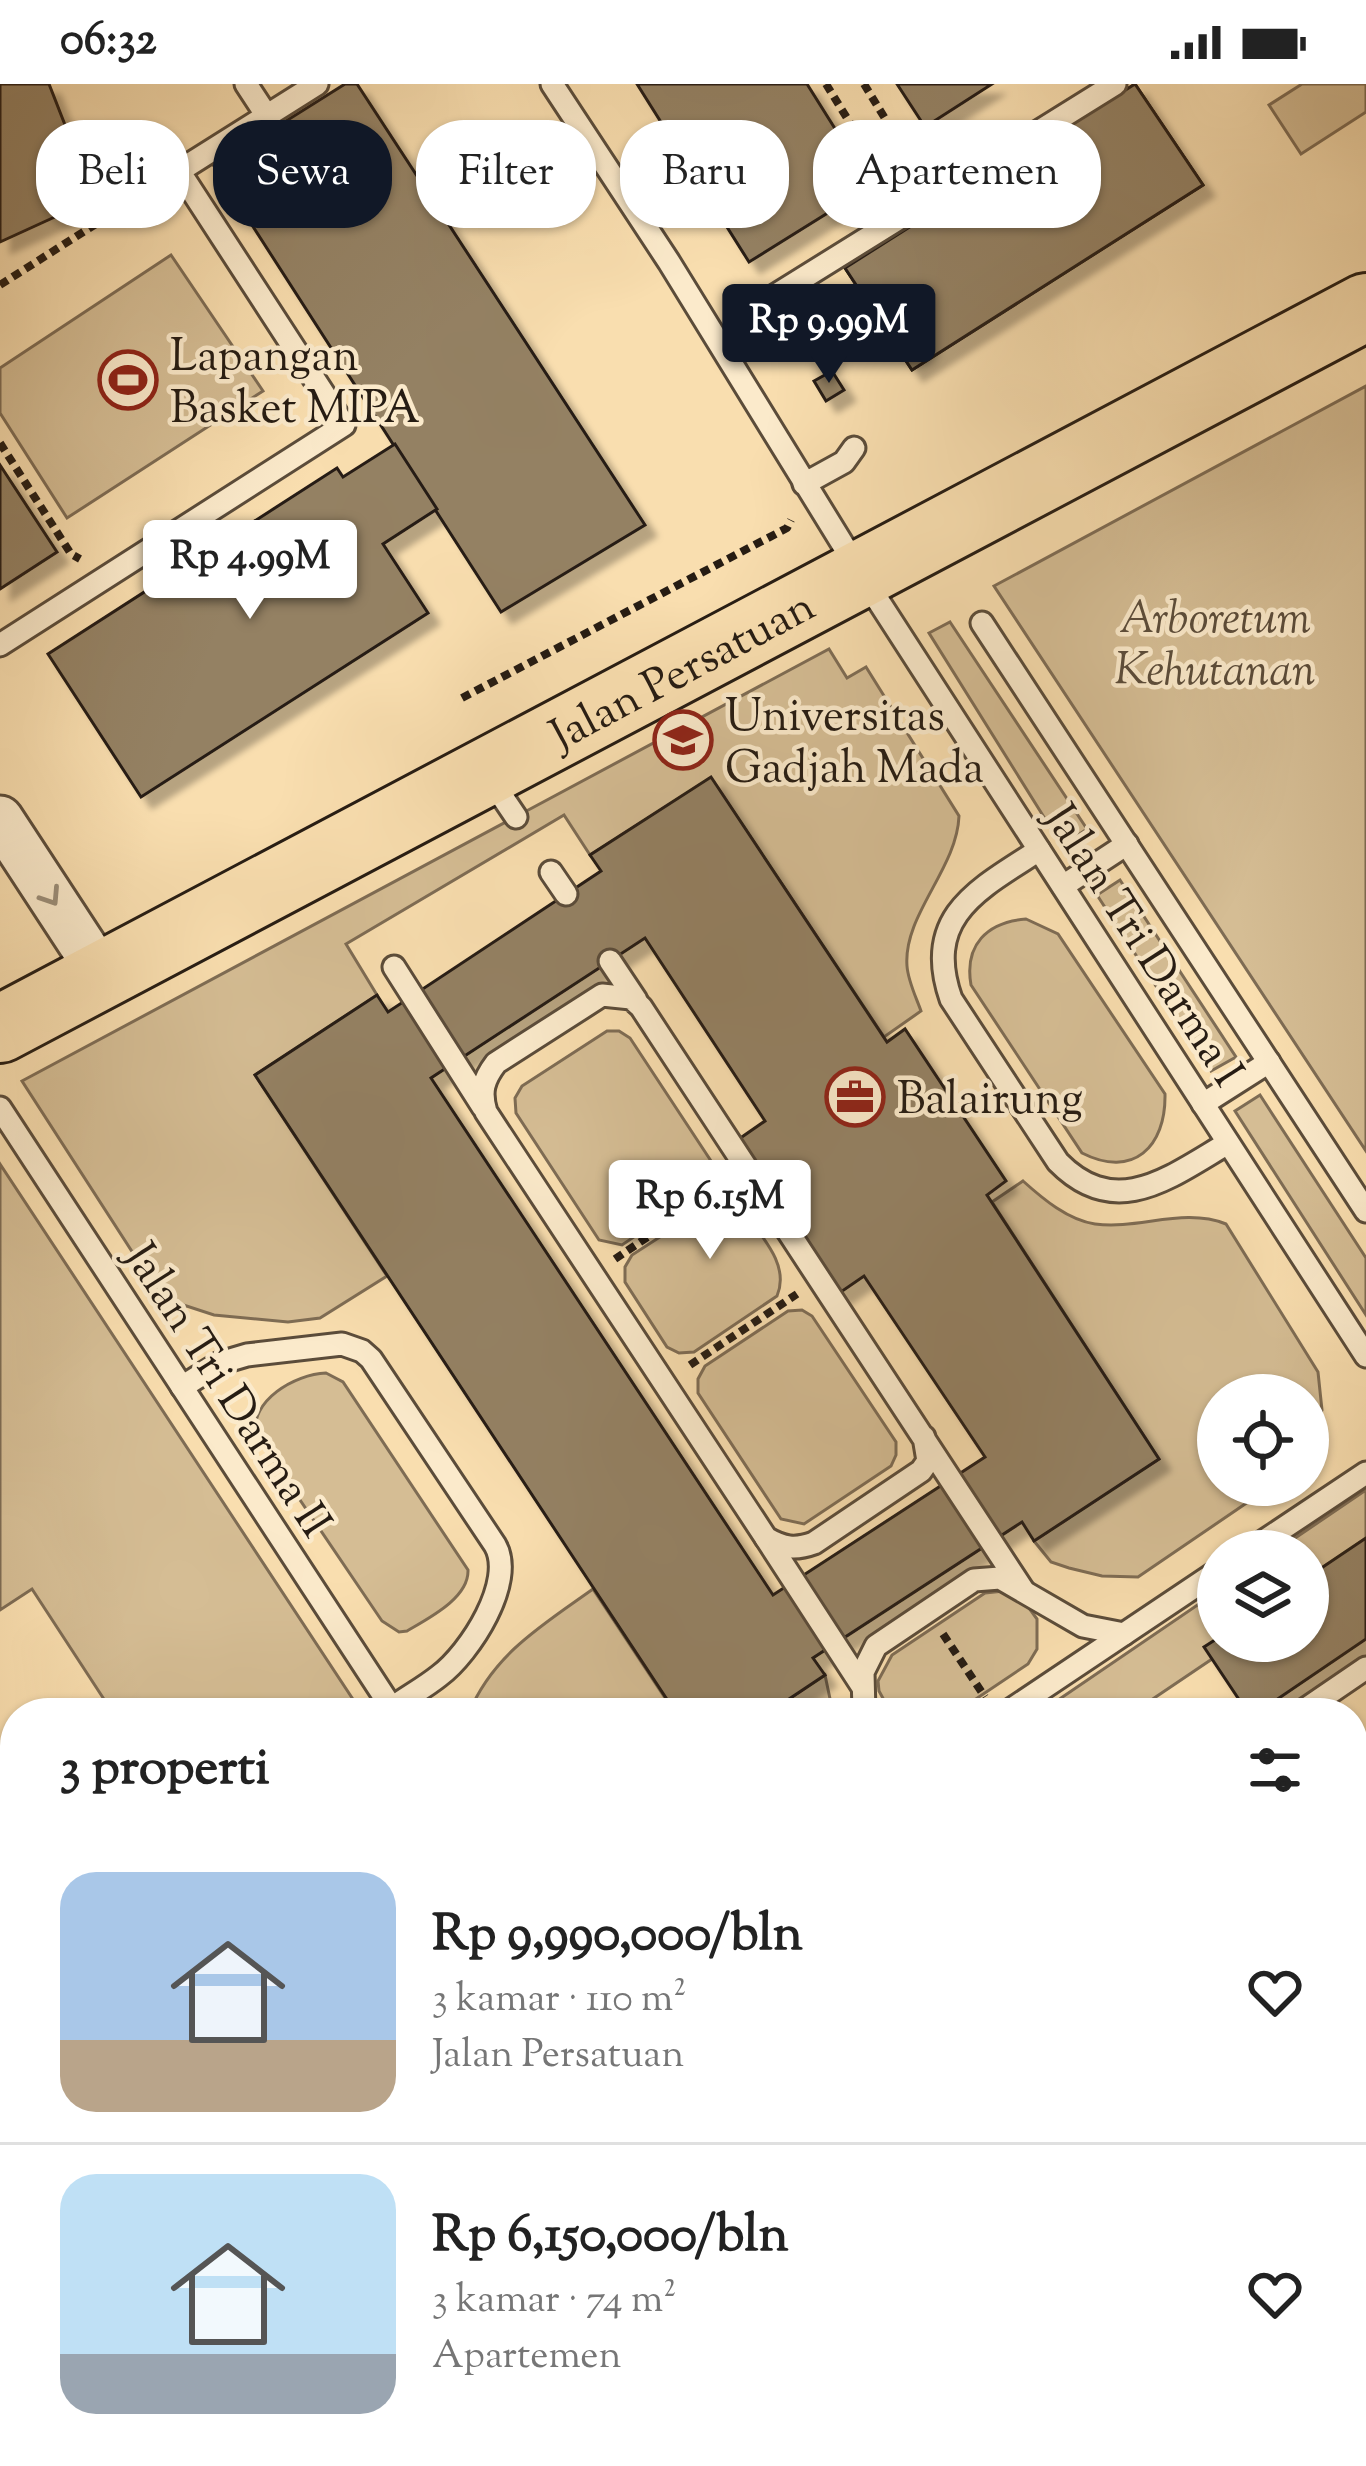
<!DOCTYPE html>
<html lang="id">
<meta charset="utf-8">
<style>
:root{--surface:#fff;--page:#f2f2f2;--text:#222;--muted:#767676;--line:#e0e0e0;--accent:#111827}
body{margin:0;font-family:"Sorts Mill Goudy",serif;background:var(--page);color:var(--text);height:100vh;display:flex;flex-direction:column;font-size:45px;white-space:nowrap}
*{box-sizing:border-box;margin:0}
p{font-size:39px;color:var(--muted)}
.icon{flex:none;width:66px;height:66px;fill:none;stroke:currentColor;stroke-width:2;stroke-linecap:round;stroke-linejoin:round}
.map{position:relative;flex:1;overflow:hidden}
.side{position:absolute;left:0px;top:1614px;width:1368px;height:768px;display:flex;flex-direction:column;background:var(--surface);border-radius:48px 48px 0 0;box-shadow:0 3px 9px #0004}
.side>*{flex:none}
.banner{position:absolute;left:36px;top:36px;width:1296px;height:108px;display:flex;gap:24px}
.tools{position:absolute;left:1197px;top:1290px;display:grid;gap:24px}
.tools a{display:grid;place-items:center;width:132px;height:132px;border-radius:50%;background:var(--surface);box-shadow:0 3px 9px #0004;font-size:60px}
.price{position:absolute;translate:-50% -102px;padding:0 27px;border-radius:12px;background:#fff;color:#222;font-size:39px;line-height:78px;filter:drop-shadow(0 3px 6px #0008)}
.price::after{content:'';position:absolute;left:50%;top:72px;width:36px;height:27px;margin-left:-18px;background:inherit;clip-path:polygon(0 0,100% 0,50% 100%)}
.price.active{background:var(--accent);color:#fff}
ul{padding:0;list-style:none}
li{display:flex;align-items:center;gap:36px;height:300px;padding:0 60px}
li+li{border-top:3px solid var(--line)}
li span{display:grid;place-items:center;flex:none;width:336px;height:240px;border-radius:36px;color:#555}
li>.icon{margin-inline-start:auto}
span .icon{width:144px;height:144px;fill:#fffc;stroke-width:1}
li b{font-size:51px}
h2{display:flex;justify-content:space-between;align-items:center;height:144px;padding:0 60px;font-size:51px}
.tag{padding:0 42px;border-radius:48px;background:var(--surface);box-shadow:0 3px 9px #0004;font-size:42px;line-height:108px}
.tag.active{background:var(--accent);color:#fff}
.status{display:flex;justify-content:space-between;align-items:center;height:84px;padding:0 60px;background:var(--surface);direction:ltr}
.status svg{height:33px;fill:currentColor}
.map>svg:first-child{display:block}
.green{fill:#d5bd94;stroke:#7e6c54;stroke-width:3}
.building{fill:#948164;stroke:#261c13;stroke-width:3;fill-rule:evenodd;filter:url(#shadow)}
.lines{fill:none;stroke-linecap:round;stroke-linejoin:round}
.service-casing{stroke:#5b4c3a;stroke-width:27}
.minor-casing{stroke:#5b4c3a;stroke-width:51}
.primary-casing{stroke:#261c13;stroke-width:72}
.path{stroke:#261c13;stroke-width:8;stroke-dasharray:9 6;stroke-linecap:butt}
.service{stroke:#fbeacb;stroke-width:21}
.minor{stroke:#fbeacb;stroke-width:45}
.primary{stroke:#f9deaf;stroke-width:66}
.oneway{stroke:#9b8d78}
.labels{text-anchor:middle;stroke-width:9;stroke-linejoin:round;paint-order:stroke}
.poi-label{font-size:45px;fill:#261c13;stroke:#fbeacb;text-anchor:start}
.park-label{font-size:45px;font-style:italic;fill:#5b4c3a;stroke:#fbeacb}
.street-label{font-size:45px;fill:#261c13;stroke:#fbeacb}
</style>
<div class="status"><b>06:32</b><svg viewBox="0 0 49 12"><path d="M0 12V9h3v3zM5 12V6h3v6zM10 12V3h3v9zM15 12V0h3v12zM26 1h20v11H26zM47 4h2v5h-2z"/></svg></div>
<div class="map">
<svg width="1366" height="2382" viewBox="0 0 1366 2382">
<defs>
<filter id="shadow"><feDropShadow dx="11" dy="11" stdDeviation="3" flood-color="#0004"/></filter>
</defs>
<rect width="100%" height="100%" fill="#f9deaf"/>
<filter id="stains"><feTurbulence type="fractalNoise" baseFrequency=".00167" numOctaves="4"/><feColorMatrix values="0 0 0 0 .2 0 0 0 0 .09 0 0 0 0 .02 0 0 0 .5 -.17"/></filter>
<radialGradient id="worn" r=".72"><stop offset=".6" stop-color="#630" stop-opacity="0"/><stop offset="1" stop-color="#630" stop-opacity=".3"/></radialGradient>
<!-- green -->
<g class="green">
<path d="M1302 0H1366V28L1301 70 1269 21Z"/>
<path d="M171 171 263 307 67 434 0 329V284Z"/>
<path d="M1366 302V1067L994 502Z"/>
<path d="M950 538 1087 745 1062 762 929 549Z"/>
<path d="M829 565 847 594 866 583 959 732C957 785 903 831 907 882 908 897 916 913 921 927L884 953 711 694 590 771 564 731 346 860 377 911 255 991 387 1192 320 1234 288 1238 214 1231 162 1214 22 997Z"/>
<path d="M1120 796 1236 973 1211 987 1097 811Z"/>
<path d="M1026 835 1058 850 1165 1010C1166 1063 1133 1095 1082 1069L971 901C964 861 987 838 1026 835Z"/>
<path d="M607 947H619L630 954 713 1080 714 1092 708 1103 622 1161 599 1156 516 1029 515 1014 522 1002Z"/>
<path d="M1260 1011 1366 1174V1231L1235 1027Z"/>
<path d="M0 1080 362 1629H113L32 1505 0 1526Z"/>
<path d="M1023 1097C1043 1115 1068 1136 1095 1140 1139 1146 1183 1123 1226 1140L1318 1288 1322 1326 1308 1367V1311H1218V1401H1273L1138 1493 1102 1492 1069 1484 1051 1478 1034 1457 1159 1375 992 1118Z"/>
<path d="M717 1116H730L740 1122C758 1149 791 1179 777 1212L694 1268 679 1269 667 1263 625 1198V1183L632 1171Z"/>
<path d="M802 1226 812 1232 896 1358V1371L891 1382 804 1440 781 1435 698 1309V1295L705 1282 788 1227Z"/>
<path d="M326 1289 343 1298 468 1486C469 1514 429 1534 407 1547L399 1548 382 1537 256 1351C249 1317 295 1290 326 1289Z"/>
<path d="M1366 1406V1454L1308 1493V1467H1276Z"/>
<path d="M593 1505 675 1629H469C493 1570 544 1540 593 1505Z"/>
<path d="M1004 1507 1024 1517 1037 1535V1565L1028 1580 955 1629H891L879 1607 878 1597 892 1571 985 1509Z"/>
<path d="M1218 1507V1554L1212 1575 1132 1629H1039Z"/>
<path d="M825 1591 833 1629H768Z"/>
<path d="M0 2015 15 2036V2256L0 2266Z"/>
<path d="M1366 2217V2382H1307L1296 2367H1353V2225Z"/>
</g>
<!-- building -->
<g class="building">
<path d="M0 0H49L94 115 0 158Z"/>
<path d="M345 0H357L645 441 501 528 214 82Z"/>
<path d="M637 0H807L871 102 749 178Z"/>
<path d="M897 0H992L925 43Z"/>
<path d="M1135 0 1203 101 912 286 845 184Z"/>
<path d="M1135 0 1203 101 912 286 845 184Z"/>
<path d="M832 287 844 306 826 317 814 297Z"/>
<path d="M395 360 437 425 383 460 428 529 141 713 48 570 337 384 343 393Z"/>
<path d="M0 381 57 468 0 505Z"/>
<path d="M711 693 887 958 905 945 1006 1097 987 1111 1159 1375 1034 1457 1022 1438 813 1574 825 1591 768 1629H676L255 991 377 911 388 928 601 787 590 771ZM645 854 765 1037 739 1055 838 1210 864 1192 985 1373 773 1511 431 994Z"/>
<path d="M1366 1454V1555L1257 1629H1248L1204 1563 1218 1554 1308 1557V1493Z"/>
<path d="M1366 1735V1854L1353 1862V1740Z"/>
<path d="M1366 1908V1960L1353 1940V1916Z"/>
<path d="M1366 2091V2190L1353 2197V2099Z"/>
<path d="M267 2367H321L331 2382H244Z"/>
<path d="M389 2367H548L555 2377 570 2368 579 2382H365Z"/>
<path d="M752 2367 762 2382H579L570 2367Z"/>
<path d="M971 2367H1144L1155 2382H981Z"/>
</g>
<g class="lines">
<!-- service casing -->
<g class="service-casing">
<g id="service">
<path d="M246 0 267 32"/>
<path d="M552 0 669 178 861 490 1366 1272"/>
<path d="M755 224 1115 0"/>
<path d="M804 400 844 378 854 364"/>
<path d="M982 539 1366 1127"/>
<path d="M0 561 344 341 179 87 317 0"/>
<path d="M489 693 516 733"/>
<path d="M1039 766C979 805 922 832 951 915L1058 1078C1116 1137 1170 1093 1228 1059"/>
<path d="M551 788 566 810"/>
<path d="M1063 802 1127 760"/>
<path d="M610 877 636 916"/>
<path d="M394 883 483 1023"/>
<path d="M1203 1020 1269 978"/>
<path d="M0 1024 395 1629"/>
<path d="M182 1303 220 1279 247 1271 342 1260 362 1267 371 1275 495 1461C516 1497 470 1569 439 1592 424 1604 407 1613 392 1624"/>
<path d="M924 1353 928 1377 921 1387 814 1459C795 1466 783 1464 766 1454L486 1028C480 1008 483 996 496 979L602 911 631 914 641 923C768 1117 896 1311 1023 1506"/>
<path d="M766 1454 862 1602"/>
<path d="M1249 1467 1366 1389"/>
<path d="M864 1629 863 1588 876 1562 974 1496 1000 1494 1083 1542 1124 1550"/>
<path d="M1006 1629 1218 1487"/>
<path d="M1300 1629 1366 1584"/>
<path d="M0 2301 15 2291"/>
<path d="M879 2367 888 2382"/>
</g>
</g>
<!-- minor casing -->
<g class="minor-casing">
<path id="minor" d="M0 735 102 891"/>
</g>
<!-- primary casing -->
<g class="primary-casing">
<g id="primary">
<path id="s1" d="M0 945 1366 223"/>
</g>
</g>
<!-- path -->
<g class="path">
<path d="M826 0 887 99"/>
<path d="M864 0 911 77"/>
<path d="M0 201 157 101"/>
<path d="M0 359 71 470 80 475"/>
<path d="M462 614 787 444 791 436"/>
<path d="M615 1175 722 1103"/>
<path d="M690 1281 797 1210"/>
<path d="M943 1550 985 1613"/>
</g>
<!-- service -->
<use href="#service" class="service"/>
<!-- minor -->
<use href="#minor" class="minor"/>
<!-- primary -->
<use href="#primary" class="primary"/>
</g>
<!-- one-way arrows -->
<defs><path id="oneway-chevron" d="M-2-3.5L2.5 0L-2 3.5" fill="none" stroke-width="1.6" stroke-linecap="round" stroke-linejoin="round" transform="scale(3)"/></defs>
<use class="oneway" href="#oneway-chevron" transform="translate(51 813) rotate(57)"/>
<!-- icons -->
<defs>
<g id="stadium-ring" transform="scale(3)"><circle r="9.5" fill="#fbeacb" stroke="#8f2418" stroke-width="1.5"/><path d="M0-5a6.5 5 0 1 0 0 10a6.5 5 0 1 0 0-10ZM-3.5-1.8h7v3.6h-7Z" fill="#8f2418"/></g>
<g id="university-ring" transform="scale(3)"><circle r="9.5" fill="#fbeacb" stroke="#8f2418" stroke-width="1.5"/><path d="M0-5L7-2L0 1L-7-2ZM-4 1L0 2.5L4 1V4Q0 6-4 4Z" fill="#8f2418"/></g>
<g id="office-ring" transform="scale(3)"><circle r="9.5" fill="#fbeacb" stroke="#8f2418" stroke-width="1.5"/><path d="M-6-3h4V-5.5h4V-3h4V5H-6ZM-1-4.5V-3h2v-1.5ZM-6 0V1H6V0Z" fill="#8f2418"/></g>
</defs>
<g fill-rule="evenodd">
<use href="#stadium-ring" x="128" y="296"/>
<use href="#university-ring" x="683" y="656"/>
<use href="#office-ring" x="855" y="1013"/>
</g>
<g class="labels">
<!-- poi labels -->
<g class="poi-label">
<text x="170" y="286">Lapangan<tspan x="170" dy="52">Basket MIPA</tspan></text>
<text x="725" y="646">Universitas<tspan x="725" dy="52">Gadjah Mada</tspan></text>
<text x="897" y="1029">Balairung</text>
</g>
<!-- park labels -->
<g class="park-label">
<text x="1215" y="548">Arboretum<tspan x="1215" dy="52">Kehutanan</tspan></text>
</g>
<!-- street labels -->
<g class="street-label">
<text dy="16" stroke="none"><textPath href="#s1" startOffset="771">Jalan Persatuan</textPath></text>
<text transform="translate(1146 860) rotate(57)" y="16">Jalan Tri Darma I</text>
<text transform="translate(230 1305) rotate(57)" y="16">Jalan Tri Darma II</text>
</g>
</g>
<rect width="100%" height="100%" filter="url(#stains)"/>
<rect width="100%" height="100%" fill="url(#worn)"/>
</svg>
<div class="tools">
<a><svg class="icon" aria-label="locate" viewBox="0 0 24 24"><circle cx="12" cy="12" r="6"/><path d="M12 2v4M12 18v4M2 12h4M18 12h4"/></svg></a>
<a><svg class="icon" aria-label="layers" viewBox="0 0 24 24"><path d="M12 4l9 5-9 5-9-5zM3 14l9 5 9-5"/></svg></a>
</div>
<b class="price active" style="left:829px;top:302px">Rp 9.99M</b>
<b class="price" style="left:250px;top:538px">Rp 4.99M</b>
<b class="price" style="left:710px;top:1178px">Rp 6.15M</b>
<div class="banner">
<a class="tag">Beli</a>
<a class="tag active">Sewa</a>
<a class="tag">Filter</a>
<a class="tag">Baru</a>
<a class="tag">Apartemen</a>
</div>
<section class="side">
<h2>3 properti<svg class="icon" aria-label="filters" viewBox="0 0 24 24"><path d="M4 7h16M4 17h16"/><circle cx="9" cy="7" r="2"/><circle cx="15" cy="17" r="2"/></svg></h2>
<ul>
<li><span style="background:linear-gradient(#a9c7e8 70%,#b9a48a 0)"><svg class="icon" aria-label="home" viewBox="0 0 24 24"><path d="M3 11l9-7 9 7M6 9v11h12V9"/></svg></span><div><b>Rp 9,990,000/bln</b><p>3 kamar · 110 m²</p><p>Jalan Persatuan</p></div><svg class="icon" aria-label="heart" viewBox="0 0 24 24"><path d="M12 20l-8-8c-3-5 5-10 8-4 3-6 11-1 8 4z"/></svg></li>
<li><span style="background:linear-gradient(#bfe0f5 75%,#9aa5b1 0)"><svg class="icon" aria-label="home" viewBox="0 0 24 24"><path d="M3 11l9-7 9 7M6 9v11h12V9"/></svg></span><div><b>Rp 6,150,000/bln</b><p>3 kamar · 74 m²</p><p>Apartemen</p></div><svg class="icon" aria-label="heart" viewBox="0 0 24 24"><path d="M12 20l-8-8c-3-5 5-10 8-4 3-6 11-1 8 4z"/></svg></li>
</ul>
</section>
</div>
